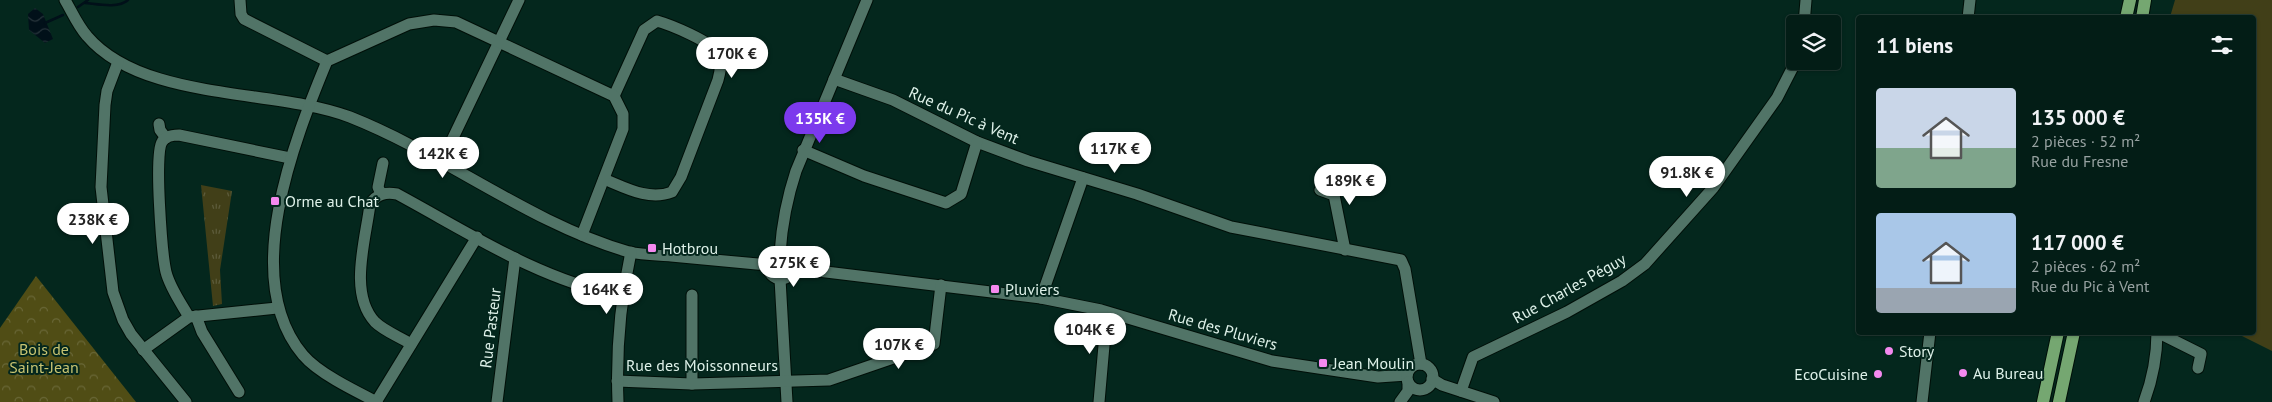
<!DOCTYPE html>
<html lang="fr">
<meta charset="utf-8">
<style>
:root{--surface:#031d16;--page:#112a23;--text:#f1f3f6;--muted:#97a2a1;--line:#243b35;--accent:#7c3aed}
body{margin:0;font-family:"PT Sans",sans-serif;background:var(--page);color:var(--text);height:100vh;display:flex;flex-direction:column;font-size:19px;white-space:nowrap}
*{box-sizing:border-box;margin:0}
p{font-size:16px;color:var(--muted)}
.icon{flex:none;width:28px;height:28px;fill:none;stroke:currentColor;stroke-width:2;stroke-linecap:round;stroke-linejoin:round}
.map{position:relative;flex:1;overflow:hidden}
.details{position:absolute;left:1856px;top:15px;width:400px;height:320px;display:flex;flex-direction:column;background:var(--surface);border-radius:5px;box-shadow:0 1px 4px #0004,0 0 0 1px var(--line)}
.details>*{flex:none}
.buttons{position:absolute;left:1786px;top:15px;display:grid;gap:10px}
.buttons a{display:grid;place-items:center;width:55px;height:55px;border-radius:5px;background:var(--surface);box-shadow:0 1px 4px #0004,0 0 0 1px var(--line);font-size:25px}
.price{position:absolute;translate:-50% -42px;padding:0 11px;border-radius:18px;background:#fff;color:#222;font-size:16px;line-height:32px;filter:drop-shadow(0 1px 2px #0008)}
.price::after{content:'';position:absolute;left:50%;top:30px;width:15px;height:11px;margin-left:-8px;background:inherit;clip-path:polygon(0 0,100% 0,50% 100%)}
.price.current{background:var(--accent);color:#fff}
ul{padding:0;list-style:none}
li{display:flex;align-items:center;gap:15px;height:125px;padding:0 20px}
li span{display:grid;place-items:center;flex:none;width:140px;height:100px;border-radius:5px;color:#555}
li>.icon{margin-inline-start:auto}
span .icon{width:60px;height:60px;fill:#fffc;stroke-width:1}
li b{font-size:21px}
h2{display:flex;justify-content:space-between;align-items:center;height:60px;padding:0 20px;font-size:21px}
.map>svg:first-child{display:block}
.grass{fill:url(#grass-tufts)}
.forest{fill:url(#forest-crowns)}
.park{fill:#413f18}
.water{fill:url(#water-waves)}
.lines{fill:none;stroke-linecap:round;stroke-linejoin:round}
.stream{stroke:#011019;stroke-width:2.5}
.minor-casing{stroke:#000f08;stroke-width:13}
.major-casing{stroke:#000f08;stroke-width:14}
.minor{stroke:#517467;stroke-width:11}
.major{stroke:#75a771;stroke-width:12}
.poi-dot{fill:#f489ef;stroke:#04271d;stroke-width:2}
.labels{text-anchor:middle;stroke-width:4;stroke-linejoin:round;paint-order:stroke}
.street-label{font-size:16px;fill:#def1e9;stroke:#04271d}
.poi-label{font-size:16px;fill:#def1e9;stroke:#04271d;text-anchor:start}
.park-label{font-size:16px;fill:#c7c371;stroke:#04271d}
</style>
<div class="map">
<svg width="2272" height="402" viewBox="0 0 2272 402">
<defs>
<pattern id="grass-tufts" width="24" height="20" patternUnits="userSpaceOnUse" patternTransform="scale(1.25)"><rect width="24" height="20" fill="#413f18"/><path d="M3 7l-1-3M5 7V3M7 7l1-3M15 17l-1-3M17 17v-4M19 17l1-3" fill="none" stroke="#5c5b3a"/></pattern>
<pattern id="forest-crowns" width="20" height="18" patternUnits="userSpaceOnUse" patternTransform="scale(1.25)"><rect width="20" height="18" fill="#504d15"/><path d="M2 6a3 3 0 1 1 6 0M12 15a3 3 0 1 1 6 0" fill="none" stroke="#696737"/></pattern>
<pattern id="water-waves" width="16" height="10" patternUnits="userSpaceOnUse" patternTransform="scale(1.25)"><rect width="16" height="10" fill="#011019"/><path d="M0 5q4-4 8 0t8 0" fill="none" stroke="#26333a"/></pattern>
</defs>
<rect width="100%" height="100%" fill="#04271d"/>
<!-- grass -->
<path class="grass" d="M201 185 232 191 220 270 222 304 213 306Z"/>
<!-- forest -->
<path class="forest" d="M36 276 136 402H0V328Z"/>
<!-- park -->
<path class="park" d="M2175 0H2272V351L2236 333 2254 332V18L2170 17Z"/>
<!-- water -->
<path class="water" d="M35 8 43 14 53 39 45 43 29 30 28 14Z"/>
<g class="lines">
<!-- stream -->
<g class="stream">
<path d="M85 3C97 4 118 9 128 0"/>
<path d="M78 7 88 0"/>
<path d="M45 23 63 15"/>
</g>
<!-- minor casing -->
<g class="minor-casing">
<g id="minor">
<path d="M65 0C72 12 78 26 87 36 143 102 274 88 350 117 446 155 529 223 629 252 642 255 657 255 671 256 703 259 735 262 768 265"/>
<path d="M240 0 241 14 244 19 327 61"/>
<path d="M1968 18 1970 0"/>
<path d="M1804 24 1806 0"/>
<path d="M720 55 740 44"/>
<path d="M118 62 107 91 105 105 101 187 113 292 123 320 131 334 186 402"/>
<path d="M834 79 893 100 977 142 1028 161 1137 194 1231 227 1401 260 1405 269 1421 364"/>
<path d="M159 124 160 130 166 138"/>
<path d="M803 150 864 176 946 203 961 194 977 142"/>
<path d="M441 163 519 0"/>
<path d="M604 179C626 188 649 201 672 192L681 177 718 80C720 72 723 61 718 53 710 41 671 25 657 21L644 30 614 96"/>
<path d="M1320 190 1334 195 1345 250"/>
<path d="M381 194 378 187 383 163"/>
<path d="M780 253C782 224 787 198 796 171L867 0"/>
<circle cx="781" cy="266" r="13"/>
<path d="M793 268 1041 298 1101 310 1272 361 1378 377 1407 375"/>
<path d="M780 279 787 402"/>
<path d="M692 295V384"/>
<path d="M1041 298 1083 178"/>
<path d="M196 316 202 332 239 392"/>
<path d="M189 317C181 303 170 288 166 272 162 255 154 153 162 142 165 136 172 135 179 135L290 158"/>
<path d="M2157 332 2201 354 2198 368"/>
<path d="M411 344C400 337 384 331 375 322 348 293 366 239 370 204 377 194 385 192 397 194 471 234 538 279 621 296"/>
<path d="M143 350 189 317 277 308"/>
<circle cx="1420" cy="377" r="13"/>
<path d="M1432 379 1442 385 1494 402"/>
<path d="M617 381 692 384 829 380 934 344 941 285"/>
<path d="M1461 391 1473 357 1567 312 1622 281 1645 264 1713 188 1777 98 1796 61"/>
<path d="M376 402 477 237"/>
<path d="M377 402C355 391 318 373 303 355 239 279 294 141 327 61L409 24 434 20 456 22 614 96 623 114V129L582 235"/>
<path d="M497 402 515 258"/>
<path d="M618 402C616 351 620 302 631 252"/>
<path d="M1099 402 1105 334 1112 314"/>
<path d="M1400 402 1408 391V382"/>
<path d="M1922 402 1930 332"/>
<path d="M2144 402C2153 378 2157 358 2157 332"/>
</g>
</g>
<!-- major casing -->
<g class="major-casing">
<g id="major">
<path d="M2126 18 2130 0"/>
<path d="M2142 18 2145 0"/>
<path d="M2043 402 2058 332"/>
<path d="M2059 402 2074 332"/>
</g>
</g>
<!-- minor -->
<use href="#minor" class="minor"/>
<!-- major -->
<use href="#major" class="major"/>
</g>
<!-- markers -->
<g class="poi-dot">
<rect x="270" y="196" width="10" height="10" rx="2.5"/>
<rect x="647" y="243" width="10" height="10" rx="2.5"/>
<rect x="990" y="284" width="10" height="10" rx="2.5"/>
<circle cx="1889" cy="351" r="5"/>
<rect x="1318" y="358" width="10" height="10" rx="2.5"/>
<circle cx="1963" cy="373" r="5"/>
<circle cx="1878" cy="374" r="5"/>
</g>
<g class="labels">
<!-- street labels -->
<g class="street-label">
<text transform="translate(964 115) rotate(24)" y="6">Rue du Pic à Vent</text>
<text transform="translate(1569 288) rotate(-29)" y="6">Rue Charles Péguy</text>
<text transform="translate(490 328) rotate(-83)" y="6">Rue Pasteur</text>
<text transform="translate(1223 329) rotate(16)" y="6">Rue des Pluviers</text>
<text x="702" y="371">Rue des Moissonneurs</text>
</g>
<!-- poi labels -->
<g class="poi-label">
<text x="285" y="207">Orme au Chat</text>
<text x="662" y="254">Hotbrou</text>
<text x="1005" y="295">Pluviers</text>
<text x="1899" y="357">Story</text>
<text x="1333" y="369">Jean Moulin</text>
<text x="1973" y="379">Au Bureau</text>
<text x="1868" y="380" text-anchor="end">EcoCuisine</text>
</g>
<!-- park labels -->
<g class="park-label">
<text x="44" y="355">Bois de<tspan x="44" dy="18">Saint-Jean</tspan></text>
</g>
</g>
</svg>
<div class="buttons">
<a><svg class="icon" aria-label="layers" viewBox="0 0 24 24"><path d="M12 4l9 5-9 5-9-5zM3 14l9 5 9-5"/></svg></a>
</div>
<b class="price" style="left:732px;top:79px">170K €</b>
<b class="price current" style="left:820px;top:144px">135K €</b>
<b class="price" style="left:1115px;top:174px">117K €</b>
<b class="price" style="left:443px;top:179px">142K €</b>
<b class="price" style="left:1687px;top:198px">91.8K €</b>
<b class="price" style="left:1350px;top:206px">189K €</b>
<b class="price" style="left:93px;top:245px">238K €</b>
<b class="price" style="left:794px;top:288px">275K €</b>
<b class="price" style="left:607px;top:315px">164K €</b>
<b class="price" style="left:1090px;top:355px">104K €</b>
<b class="price" style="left:899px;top:370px">107K €</b>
<section class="details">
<h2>11 biens<svg class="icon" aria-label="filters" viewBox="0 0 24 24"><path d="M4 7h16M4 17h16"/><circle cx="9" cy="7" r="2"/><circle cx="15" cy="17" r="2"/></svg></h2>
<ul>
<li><span style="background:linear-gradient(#c9d6e8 60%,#7fa58c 0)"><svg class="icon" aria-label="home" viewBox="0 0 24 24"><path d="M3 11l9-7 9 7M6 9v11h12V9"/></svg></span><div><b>135 000 €</b><p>2 pièces · 52 m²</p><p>Rue du Fresne</p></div></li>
<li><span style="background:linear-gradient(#a9c7e8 75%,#9aa5b1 0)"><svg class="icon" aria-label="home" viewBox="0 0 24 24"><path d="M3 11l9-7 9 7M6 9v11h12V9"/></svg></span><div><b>117 000 €</b><p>2 pièces · 62 m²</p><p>Rue du Pic à Vent</p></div></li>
</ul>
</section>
</div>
